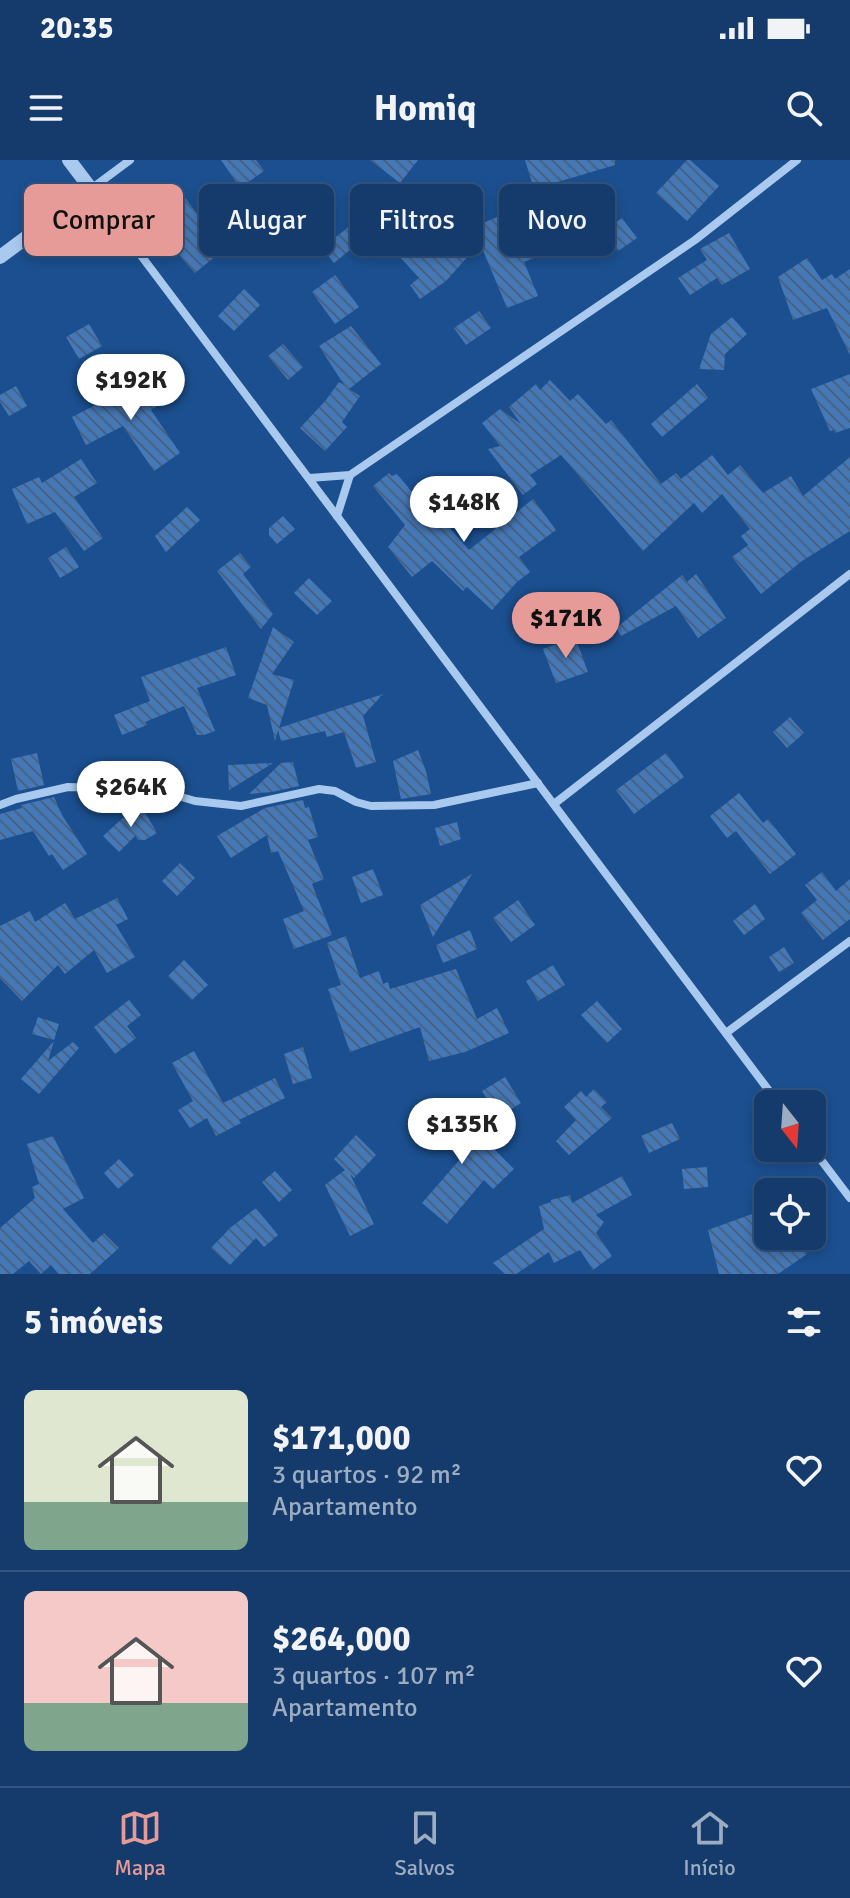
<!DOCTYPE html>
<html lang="pt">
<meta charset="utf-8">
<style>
:root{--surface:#143b6b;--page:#214673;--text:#f1f3f6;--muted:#9dadc1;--line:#33557e;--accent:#e69b98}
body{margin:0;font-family:Signika,sans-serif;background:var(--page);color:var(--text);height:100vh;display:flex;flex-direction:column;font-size:30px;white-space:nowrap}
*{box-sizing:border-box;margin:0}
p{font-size:26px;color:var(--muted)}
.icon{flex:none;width:44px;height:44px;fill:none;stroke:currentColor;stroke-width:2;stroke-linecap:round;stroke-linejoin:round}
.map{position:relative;height:1114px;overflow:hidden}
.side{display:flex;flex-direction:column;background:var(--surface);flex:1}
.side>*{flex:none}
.hud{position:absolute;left:24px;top:24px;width:802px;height:72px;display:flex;gap:16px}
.needle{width:52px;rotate:163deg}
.fabs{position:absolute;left:754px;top:930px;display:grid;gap:16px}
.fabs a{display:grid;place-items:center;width:72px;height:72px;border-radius:12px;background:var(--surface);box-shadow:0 4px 12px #0003,0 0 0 2px var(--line);font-size:40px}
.price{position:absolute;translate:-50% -68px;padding:0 18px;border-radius:28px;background:#fff;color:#222;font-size:26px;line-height:52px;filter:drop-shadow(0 2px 4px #0008)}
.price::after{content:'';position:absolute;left:50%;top:48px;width:24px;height:18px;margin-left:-12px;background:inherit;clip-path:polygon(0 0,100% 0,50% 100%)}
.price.current{background:var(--accent);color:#111}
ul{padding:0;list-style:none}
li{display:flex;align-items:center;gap:24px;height:200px;padding:0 24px}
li+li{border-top:2px solid var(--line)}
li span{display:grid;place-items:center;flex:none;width:224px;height:160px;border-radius:12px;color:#555}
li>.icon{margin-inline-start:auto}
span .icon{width:96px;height:96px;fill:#fffc;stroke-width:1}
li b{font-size:34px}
h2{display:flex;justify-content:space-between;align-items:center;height:96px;padding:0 24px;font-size:34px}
.pill{padding:0 28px;border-radius:12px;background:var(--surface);box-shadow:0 4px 12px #0003,0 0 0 2px var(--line);font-size:28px;line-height:72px}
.pill.current{background:var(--accent);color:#111}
.status{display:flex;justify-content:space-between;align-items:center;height:56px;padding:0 40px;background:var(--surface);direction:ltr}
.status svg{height:22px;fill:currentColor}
header{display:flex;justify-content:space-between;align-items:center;height:104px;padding:0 24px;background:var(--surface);font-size:36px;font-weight:700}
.tabs{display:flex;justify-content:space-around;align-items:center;height:112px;border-top:2px solid var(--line);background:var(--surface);font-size:22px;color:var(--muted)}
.tabs a{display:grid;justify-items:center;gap:4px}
.tabs .current{color:var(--accent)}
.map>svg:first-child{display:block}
.building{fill:url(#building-back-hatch)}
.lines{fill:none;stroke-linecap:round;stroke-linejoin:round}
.minor{stroke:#a9c9ee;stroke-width:8}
.tertiary{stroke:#a9c9ee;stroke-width:14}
</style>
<div class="status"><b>20:35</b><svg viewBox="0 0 49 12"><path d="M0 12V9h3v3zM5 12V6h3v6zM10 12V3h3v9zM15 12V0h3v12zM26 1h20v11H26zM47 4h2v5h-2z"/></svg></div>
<header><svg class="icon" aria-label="menu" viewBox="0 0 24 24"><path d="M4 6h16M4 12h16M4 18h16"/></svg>Homiq<svg class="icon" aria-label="search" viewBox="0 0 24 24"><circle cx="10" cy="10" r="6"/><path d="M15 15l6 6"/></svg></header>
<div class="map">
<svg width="850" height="1114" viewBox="0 0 850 1114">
<defs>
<pattern id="building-back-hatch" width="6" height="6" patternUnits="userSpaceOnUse" patternTransform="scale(2)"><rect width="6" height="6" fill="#4478b7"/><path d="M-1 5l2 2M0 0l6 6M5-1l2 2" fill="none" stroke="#486282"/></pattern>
</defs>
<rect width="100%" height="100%" fill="#1b4f8f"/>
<!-- building -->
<g class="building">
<path d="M221 0H256L264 11 240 28Z"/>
<path d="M370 0H418L400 23Z"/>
<path d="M525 0H615V5L534 29Z"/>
<path d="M687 0H690L719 26 687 61 656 33Z"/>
<path d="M427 28 469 69 516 49 536 97 524 102 538 136 507 148 480 83 446 121 420 139 410 125 419 118 388 84 412 63 402 53Z"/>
<path d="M179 30 209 69 217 63 233 82 195 113 179 95 183 91 151 51Z"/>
<path d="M622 58 637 78 618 91 603 71Z"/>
<path d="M356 61 367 76 334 103 322 88Z"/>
<path d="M729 73 750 109 722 125 717 118 690 135 678 118 707 100 700 89Z"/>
<path d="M807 98 822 120 832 114 835 119 850 109V195L827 148 793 160 778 117Z"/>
<path d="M335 115 359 147 335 164 312 132Z"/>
<path d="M244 129 260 145 234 171 218 156Z"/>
<path d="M479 151 491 168 466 185 454 168Z"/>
<path d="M732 157 747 174 725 194 724 210 699 209 711 174Z"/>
<path d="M89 164 102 186 79 199 66 177Z"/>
<path d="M351 166 381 204 349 229 360 236 342 262 347 267 325 291 300 268 326 240 339 222 344 225 319 186Z"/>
<path d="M283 184 303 207 288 220 268 196Z"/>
<path d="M850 214V268L835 273 834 270 830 271 811 229Z"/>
<path d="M151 217 166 240 151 250 180 293 154 311 123 266 86 285 72 257 117 234 120 237Z"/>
<path d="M550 220 570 241 578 234 606 264 611 260 661 324 676 313 681 319 712 295 728 315 740 305 763 333 791 316 803 336 850 297V371L802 401 761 434 732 397 748 385 741 376 750 369 722 334 702 353 694 343 643 391 561 295 530 315 537 324 523 335 488 289 500 286 482 263 500 249 521 264 509 247 536 224 540 230Z"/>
<path d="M697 224 708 238 662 277 651 264Z"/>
<path d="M16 226 27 246 9 256 0 242V235Z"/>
<path d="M81 299 97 323 74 337 103 378 84 391 55 352 27 364 12 329 39 317 42 323Z"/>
<path d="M389 313 392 316 397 314 438 363 442 359 469 390 533 339 556 370 519 397 530 412 516 423 492 450 467 427 463 431 432 401 412 417 388 387 405 365 373 326Z"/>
<path d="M187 347 200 360 166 392 155 376Z"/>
<path d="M283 356 295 369 277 384 269 375V368Z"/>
<path d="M66 387 79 407 60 418 48 398Z"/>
<path d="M240 393 251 407 243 414 273 454 261 469 217 411Z"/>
<path d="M696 414 726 458 698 478 676 446 621 476 616 468 682 415 687 422Z"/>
<path d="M309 418 332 441 317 455 294 433Z"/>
<path d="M273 467 294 482 272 514 294 520 279 568 383 534 363 556 376 602 356 608 344 572 327 577 325 571 281 581 278 570 275 581 267 545 248 538Z"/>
<path d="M575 477 588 512 556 523 543 489Z"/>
<path d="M226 487 236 515 197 528 215 571 204 575H197L184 546 145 562 147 565 122 575 114 555 150 541 141 517Z"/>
<path d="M790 557 804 573 787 588 773 572Z"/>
<path d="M418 590 426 611 431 634 401 639 393 601Z"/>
<path d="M37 593 44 625 18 631 11 599Z"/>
<path d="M666 593 684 617 634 654 616 630Z"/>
<path d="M293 602 299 626 272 632 249 634 281 603Z"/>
<path d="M273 603 229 630 228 605Z"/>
<path d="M739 633 763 663 768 659 796 694 770 714 736 671 727 678 710 656Z"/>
<path d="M54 637 62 655 87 694 63 710 52 694 49 696 33 671 0 680V654L22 648 21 645Z"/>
<path d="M303 640 305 648 309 647 318 677 308 680 324 719 312 724 332 775 294 789 283 759 304 751 278 691 271 693 267 675 231 698 217 676 265 648Z"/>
<path d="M140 644 157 673 145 680H138L135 676 119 692 103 676 124 657 122 655Z"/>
<path d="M457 662 461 679 440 686 435 668Z"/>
<path d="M180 703 195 718 177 736 162 721Z"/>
<path d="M373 709 383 735 361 743 352 717Z"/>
<path d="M822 712 836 731 850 719V759L823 780 801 753 817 740 805 725Z"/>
<path d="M472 714 433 777 420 745Z"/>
<path d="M117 738 128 759 116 765 135 797 107 813 94 790 65 814 58 805 22 841 0 818V766L30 751 35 762 65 743 75 759Z"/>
<path d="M518 740 535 765 511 782 493 758Z"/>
<path d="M755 744 765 759 744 775 733 761Z"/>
<path d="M470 770 477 789 443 803 436 785Z"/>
<path d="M346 776 360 818 379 811 383 824 388 822 390 829 456 809 477 859 497 848 509 873 465 892 429 901 420 867 350 892 328 829 341 825 327 783Z"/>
<path d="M784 787 794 803 779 812 769 797Z"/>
<path d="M184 800 208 825 192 840 168 816Z"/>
<path d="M553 805 565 825 538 841 526 821Z"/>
<path d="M129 840 141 855 127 866 136 878 115 894 94 867Z"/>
<path d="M597 841 622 869 607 883 581 855Z"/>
<path d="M38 857 59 864 54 880 32 874Z"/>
<path d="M54 881 48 901 73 882 79 888 39 934 21 919Z"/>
<path d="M303 887 312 918 293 924 284 894Z"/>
<path d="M194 891 223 943 275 918 285 938 239 960 241 963 216 976 207 958 190 968 178 950 193 941 172 903Z"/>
<path d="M505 917 521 943 498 957 482 931Z"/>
<path d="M594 929 607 942 601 947 612 958 569 995 556 981 576 960 564 947 581 931 586 937Z"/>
<path d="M427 953 452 965 458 958 474 969 514 1009 493 1029 484 1020 447 1064 422 1043 461 998 439 982 418 972Z"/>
<path d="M672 963 680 979 649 993 641 976Z"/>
<path d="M356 975 376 995 354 1018 350 1014 374 1064 350 1076 325 1025 345 1010 334 999Z"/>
<path d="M53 976 84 1038 63 1049 93 1083 104 1073 119 1088 90 1114H58L51 1105 41 1114 29 1101 13 1114H0V1068L35 1038 32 1027 39 1024 27 984Z"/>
<path d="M119 999 134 1015 118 1029 104 1013Z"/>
<path d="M707 1007 708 1027 684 1029 682 1009Z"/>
<path d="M275 1011 292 1030 279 1042 262 1022Z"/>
<path d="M622 1016 632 1035 596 1055 604 1062 596 1073 612 1096 593 1110 580 1090 554 1103 549 1092 516 1114H505L493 1103 544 1069 539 1046 551 1042V1040L570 1035 572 1043Z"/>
<path d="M256 1048 278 1075 264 1087 256 1078 230 1105 211 1088 230 1068Z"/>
<path d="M763 1050 768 1065V1076H771L775 1089 795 1076 807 1094 778 1114H719L708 1070Z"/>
</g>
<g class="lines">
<!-- minor -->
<g class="minor">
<path d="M130 0 91 29 779 944"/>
<path d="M309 318 350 315 695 80 797 0"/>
<path d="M337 356 350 315"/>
<path d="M554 644 850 414"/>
<path d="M0 645 16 639 68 627 158 630 195 641 241 646 319 629 335 631 356 642 371 646 434 645 538 623"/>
<path d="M726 873 850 781"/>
<path d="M812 988 850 1038"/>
</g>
<!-- tertiary -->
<path class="tertiary" d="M0 97 91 29 69 0"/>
</g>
</svg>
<div class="fabs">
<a><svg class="needle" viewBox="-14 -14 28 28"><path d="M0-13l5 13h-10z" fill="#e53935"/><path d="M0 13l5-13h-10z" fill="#9dadc1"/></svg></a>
<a><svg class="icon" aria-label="locate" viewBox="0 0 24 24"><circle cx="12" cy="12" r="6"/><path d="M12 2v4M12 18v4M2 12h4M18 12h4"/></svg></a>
</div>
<b class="price" style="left:131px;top:262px">$192K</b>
<b class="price" style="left:464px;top:384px">$148K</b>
<b class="price current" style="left:566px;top:500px">$171K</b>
<b class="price" style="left:131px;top:669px">$264K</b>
<b class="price" style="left:462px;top:1006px">$135K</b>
<div class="hud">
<a class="pill current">Comprar</a>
<a class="pill">Alugar</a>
<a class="pill">Filtros</a>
<a class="pill">Novo</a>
</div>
</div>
<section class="side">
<h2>5 imóveis<svg class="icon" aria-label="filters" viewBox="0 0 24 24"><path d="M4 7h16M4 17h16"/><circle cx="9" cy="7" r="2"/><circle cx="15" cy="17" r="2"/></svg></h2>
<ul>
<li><span style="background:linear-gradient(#dfe7d0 70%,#7fa58c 0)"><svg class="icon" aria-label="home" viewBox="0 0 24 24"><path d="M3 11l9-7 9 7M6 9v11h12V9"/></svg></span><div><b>$171,000</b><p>3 quartos · 92 m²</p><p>Apartamento</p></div><svg class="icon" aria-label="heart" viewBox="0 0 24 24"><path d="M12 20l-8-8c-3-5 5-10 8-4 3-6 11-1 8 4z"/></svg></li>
<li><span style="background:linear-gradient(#f6c9c9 70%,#7fa58c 0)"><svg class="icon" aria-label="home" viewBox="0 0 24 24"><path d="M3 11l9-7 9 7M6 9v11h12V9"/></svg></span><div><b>$264,000</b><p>3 quartos · 107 m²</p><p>Apartamento</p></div><svg class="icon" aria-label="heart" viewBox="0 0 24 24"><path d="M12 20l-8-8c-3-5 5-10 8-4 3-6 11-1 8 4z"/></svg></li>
</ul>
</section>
<nav class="tabs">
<a class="current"><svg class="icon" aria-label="map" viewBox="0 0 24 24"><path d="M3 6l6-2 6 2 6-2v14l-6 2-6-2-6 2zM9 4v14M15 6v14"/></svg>Mapa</a>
<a><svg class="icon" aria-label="saved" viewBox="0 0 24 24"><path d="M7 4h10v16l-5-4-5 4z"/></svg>Salvos</a>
<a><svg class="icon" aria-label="home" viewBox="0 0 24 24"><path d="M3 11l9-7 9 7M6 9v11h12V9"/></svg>Início</a>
</nav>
